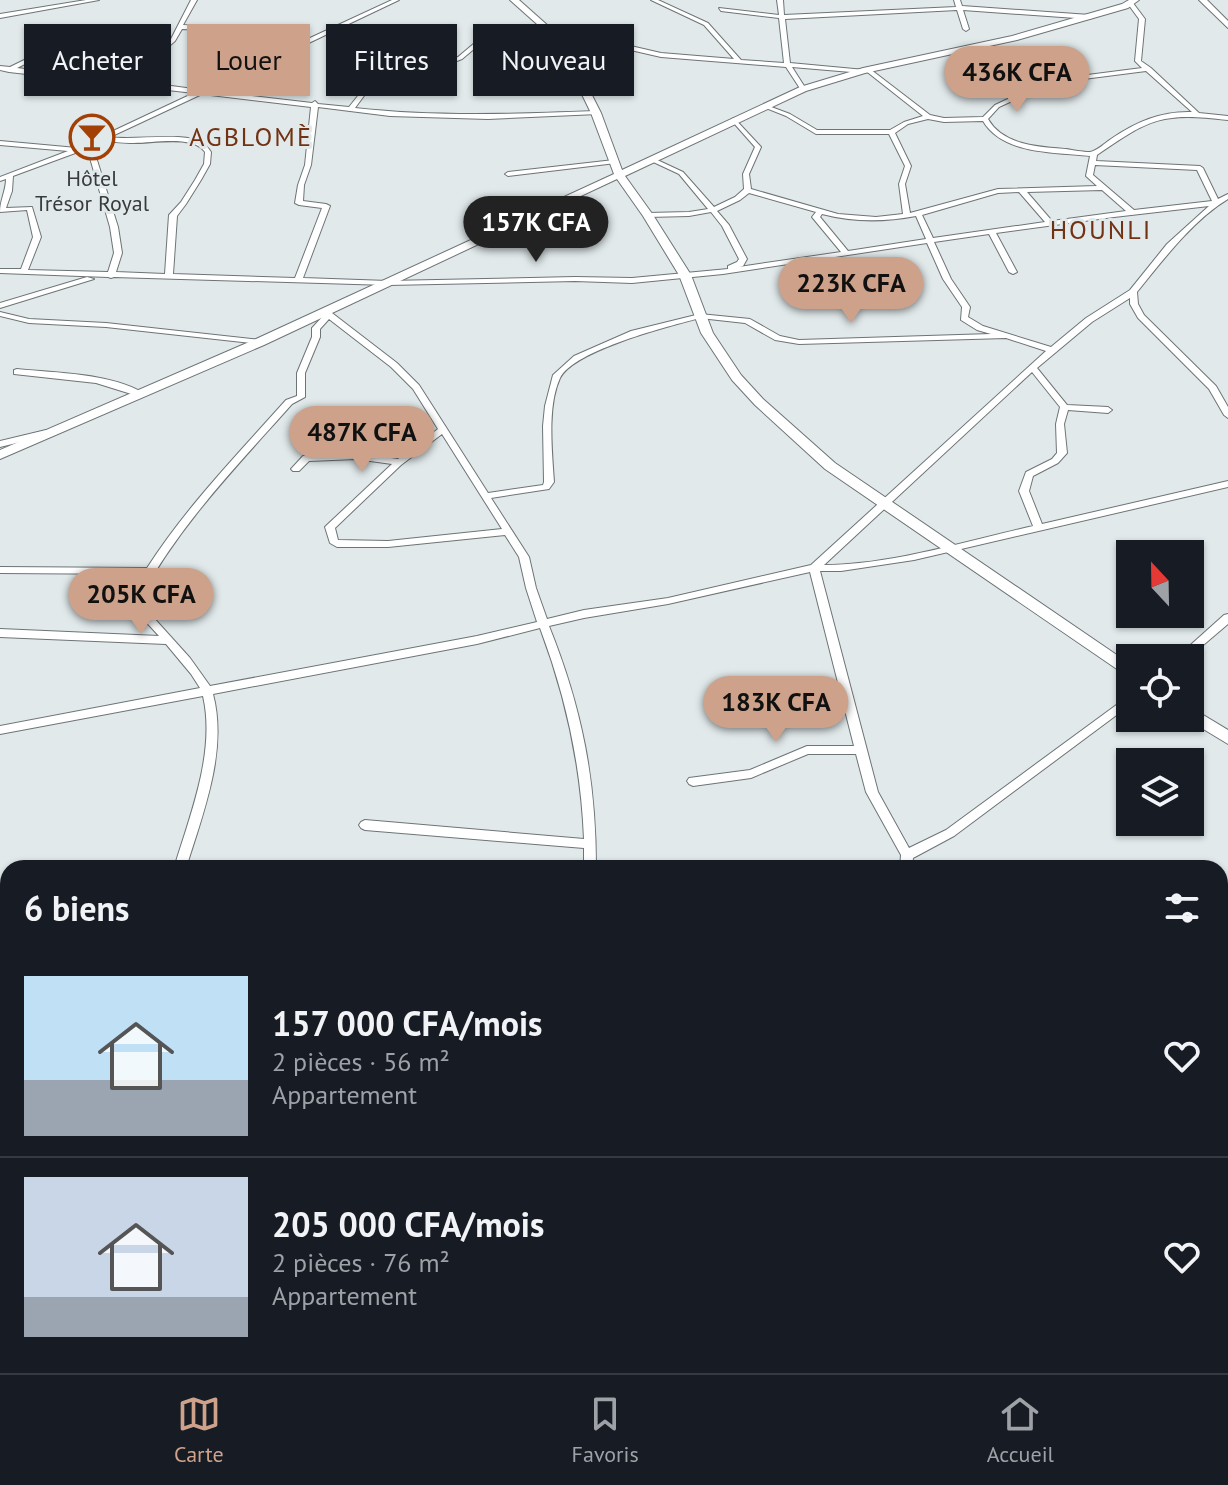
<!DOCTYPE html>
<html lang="fr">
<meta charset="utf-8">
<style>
:root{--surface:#171b24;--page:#20242c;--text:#f1f3f6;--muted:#9ea1a6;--line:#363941;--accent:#cea28a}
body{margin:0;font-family:"PT Sans",sans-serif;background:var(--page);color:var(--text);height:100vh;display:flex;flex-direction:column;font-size:30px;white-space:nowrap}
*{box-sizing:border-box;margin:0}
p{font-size:26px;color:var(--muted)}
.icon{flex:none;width:44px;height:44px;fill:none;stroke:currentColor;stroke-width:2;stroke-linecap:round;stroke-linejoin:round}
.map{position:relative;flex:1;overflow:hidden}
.drawer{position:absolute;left:0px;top:860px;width:1228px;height:514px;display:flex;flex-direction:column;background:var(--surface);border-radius:24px 24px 0 0;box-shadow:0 2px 6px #0004}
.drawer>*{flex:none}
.top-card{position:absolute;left:24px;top:24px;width:800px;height:72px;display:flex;gap:16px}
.needle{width:52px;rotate:338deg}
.tools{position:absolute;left:1116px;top:540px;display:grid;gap:16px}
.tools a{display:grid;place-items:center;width:88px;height:88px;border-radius:0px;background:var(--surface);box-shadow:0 2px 6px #0004;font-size:40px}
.price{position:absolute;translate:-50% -68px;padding:0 18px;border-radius:28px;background:var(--accent);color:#111;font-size:26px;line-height:52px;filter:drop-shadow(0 2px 4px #0008)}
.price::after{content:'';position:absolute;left:50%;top:48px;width:24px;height:18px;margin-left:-12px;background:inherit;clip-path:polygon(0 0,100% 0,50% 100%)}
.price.active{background:#222;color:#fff}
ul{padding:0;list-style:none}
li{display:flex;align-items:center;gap:24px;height:200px;padding:0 24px}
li+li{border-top:2px solid var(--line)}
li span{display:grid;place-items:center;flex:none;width:224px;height:160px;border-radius:0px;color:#555}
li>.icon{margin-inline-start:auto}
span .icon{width:96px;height:96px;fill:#fffc;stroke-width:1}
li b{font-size:34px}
h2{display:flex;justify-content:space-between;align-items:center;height:96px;padding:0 24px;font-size:34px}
.chip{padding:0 28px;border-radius:0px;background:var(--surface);box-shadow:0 2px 6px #0004;font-size:28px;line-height:72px}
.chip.active{background:var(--accent);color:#111}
.menu{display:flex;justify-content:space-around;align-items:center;height:112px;border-top:2px solid var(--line);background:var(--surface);font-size:22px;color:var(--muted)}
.menu a{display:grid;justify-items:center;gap:4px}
.menu .active{color:var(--accent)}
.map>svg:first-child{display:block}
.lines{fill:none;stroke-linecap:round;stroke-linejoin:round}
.street-casing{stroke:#6d7476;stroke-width:2}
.secondary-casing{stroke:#6d7476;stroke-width:2}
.primary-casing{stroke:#6d7476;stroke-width:2}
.street{fill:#fff;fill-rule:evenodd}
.secondary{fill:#fff;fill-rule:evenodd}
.primary{fill:#fff;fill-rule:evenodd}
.labels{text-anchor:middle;stroke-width:6;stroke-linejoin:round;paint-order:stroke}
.far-poi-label{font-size:22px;fill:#383b3c;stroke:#e1e9eb}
.far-quarter-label{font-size:26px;letter-spacing:2px;fill:#723213;stroke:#e1e9eb}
</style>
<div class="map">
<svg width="1228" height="1373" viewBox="0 0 1228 1373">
<rect width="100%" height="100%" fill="#e1e9eb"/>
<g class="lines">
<!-- street casing -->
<g class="street-casing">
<g id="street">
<path d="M86 0H99L0 18V14Z"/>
<path d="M191 0H197L183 25 250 28 310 38 392 0H399L208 91 312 103 315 101 318 104 349 107 365 87 404 78 458 57 483 36 556 33 554 36 486 39 462 59 408 80 369 89 355 108C435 117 516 114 596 111L599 113 598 114 488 119 390 116 318 107 311 165 304 185 303 201 326 204 330 206 303 278 388 281 575 277 632 278 728 269V266L737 262 739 259 722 226 711 212 689 216 648 217 644 215 648 213 689 212 708 209 679 174 649 160V158H653L683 172 714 207 735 197 744 189 743 174 755 147 732 121V119L734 118 761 147 749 174 751 189 838 214 876 217 903 214 899 184 905 166 889 134H816L786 116 761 106 766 105 790 114 817 130H890L904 122 923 116 866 71 863 73 792 67 806 89 803 91 801 90 786 67 661 57 622 48 557 40 560 38 622 44 661 53 734 59 704 25 651 0H658L708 23 741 60 784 63 779 18 721 11 719 8 779 15 777 0H783L784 15 956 7 954 0H960L962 6 1090 15 1093 17 1090 19 963 10 969 29 966 31 963 29 957 10 785 19 790 63 865 70 870 69 930 115 944 118 983 117 995 105 1029 89 1028 86 1033 82 1142 68 1135 61 1139 19 1128 4 1133 3 1145 19 1141 61 1151 68 1199 113 1228 116V120C1163 112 1150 118 1097 155L1096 161 1200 166 1203 168 1218 199 1228 194V199C1194 219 1162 261 1137 292L1138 304 1144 315 1216 386 1228 407V418L1224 415 1209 389 1138 318 1130 304V298L1092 322 1037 368 1067 405 1108 407 1112 410 1108 413 1068 410 1064 424 1067 453 1058 463 1033 476 1029 491 1042 524 1228 481V487L914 560 841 571H820L878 792 909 848 946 830 1130 695V705L954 836 913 858 912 868H900L901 855 866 792 856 754H808L751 778 693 786 689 784 687 781 689 778 750 770 807 746H854L810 572 668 604 584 618 549 626C582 708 596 780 596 868H584V848L365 830 361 828 359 825 361 822 365 820 584 839C581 765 566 697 540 628L477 644 213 694C228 751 203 813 186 868H174C190 815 216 752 203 696L0 734V726L200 688 191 674 166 644 0 637V629L159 636 136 611 130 598 143 574 0 573V567L147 568C187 506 237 455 286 400L297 396V373L312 337V328L324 315 322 313 323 311 332 313 397 363 419 385 488 493 543 485 544 482 543 426 545 406 553 375 574 356 631 331 700 314 750 319 780 336 799 340 991 334 977 330 961 320 962 307 943 279 927 243 723 274 632 283 575 281 388 285 114 277 111 278 108 277 0 273V269H21L33 237 27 210 0 212C0 200 6 191 6 179L0 181V177L68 151 0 145V141L77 148 194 93 9 72 0 70V66L10 67 65 40 67 43 17 68 156 85 123 64 136 53 149 46 164 45 171 39ZM182 29 250 32 305 41 243 70 209 55H205V57L238 72 201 90 164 85 130 64 152 49 167 48 175 41ZM1146 71 1192 112C1161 111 1136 122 1111 139 1105 143 1097 151 1090 152 1083 152 1073 150 1066 149 1038 147 1003 145 988 119L999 107 1034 91V87L1037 85ZM202 94 311 107 305 165 298 185 295 203 299 205 322 208 295 278 173 274 177 216 186 204 201 180 210 164 211 152C208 148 207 145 203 143 184 131 134 141 110 137ZM928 119 944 122 983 121C1003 155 1056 152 1090 156L1086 176 1097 186 998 189 910 213 905 184 911 166 895 133 908 124ZM104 140C113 142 121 143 130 143 151 144 192 134 205 152L204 164 195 180 181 202 169 215 165 274 116 272 122 253 118 227 96 157 85 149ZM78 152 84 153 90 158 110 227 114 253 108 272 28 270 41 237 32 207 6 208 12 191 13 176ZM1095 165 1197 170 1212 201 1134 210 1093 175ZM1102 190 1126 211 1052 221 1027 192ZM1019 192 1045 222 933 238 922 215 998 193ZM749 193 816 212 812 217 841 252 739 267 743 266 747 259 729 225 717 211 740 200ZM1209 206 1167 244 1130 290 1086 318 1051 347 983 326 968 317 970 307 951 279 934 242 989 234 1009 272 1013 274 1017 272 996 233 1114 217ZM822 214C852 222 885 222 916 216L926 239 848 251 820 217ZM700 318 745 323 775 340 799 344 1006 338 1046 351 811 565 668 598 584 610 547 619 536 588 529 557 491 498 549 489 554 482C552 451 547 406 560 378 574 350 670 326 700 318ZM329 319 391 367 413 389 438 429 398 459 356 453 303 456 291 469 293 471H299L309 461 356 459 392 464 327 525 325 527 330 543 337 547H388L505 535 519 557 526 588 537 622 477 636 210 686 190 658 144 607 140 598C180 524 237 466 292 404L305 397V373L320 337V329ZM1032 372 1060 407 1056 424 1057 453 1052 459 1026 472 1019 491 1033 526C967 541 890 565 824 565ZM442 434 502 529 388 541 338 540 335 528 401 465Z"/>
<path d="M614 160 616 161V163L508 176 505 174 508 172Z"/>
<path d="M87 277 94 279 0 308V303Z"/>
<path d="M0 312 29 319 106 323 260 340 264 342 260 344 106 327 29 323 0 316Z"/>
<path d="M17 369C56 373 112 373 145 394L141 397 96 383 14 374V370Z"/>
<path d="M46 430 50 433 49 435 0 447V441Z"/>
<path d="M1228 614V624L1188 658H1176L1224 615Z"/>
<path d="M87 1366H103L102 1373H86Z"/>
<path d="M333 1366H349L348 1373H332Z"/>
<path d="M859 1366H875L873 1373H857Z"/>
</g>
</g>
<!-- secondary casing -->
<g class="secondary-casing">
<g id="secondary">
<path d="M510 0H519L564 40 601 113 622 170 800 87 863 68 1012 36 1122 4 1129 0H1139L1128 8 1017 40 865 73 806 91 625 176 653 215 691 275 713 333 741 375 763 399 835 463 1130 664V678L825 469 755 405 732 380 701 333 679 275 643 216 617 179 264 345 0 459V450L256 339 614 174 591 113 556 41Z"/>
<path d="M1199 0H1207L1228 21V28Z"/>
<path d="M1190 707 1228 730V744L1185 718H1190Z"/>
</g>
</g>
<!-- primary casing -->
<g class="primary-casing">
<g id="primary">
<path d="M0 911 8 913V931L0 929Z"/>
<path d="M1220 1184 1228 1185V1209L1220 1208Z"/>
</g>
</g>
<!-- street -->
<use href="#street" class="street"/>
<!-- secondary -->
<use href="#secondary" class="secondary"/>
<!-- primary -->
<use href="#primary" class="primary"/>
</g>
<!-- icons -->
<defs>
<g id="bar-ring" transform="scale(2.3)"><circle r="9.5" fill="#e1e9eb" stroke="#a34006" stroke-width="1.5"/><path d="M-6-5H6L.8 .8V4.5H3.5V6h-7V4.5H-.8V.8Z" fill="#a34006"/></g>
</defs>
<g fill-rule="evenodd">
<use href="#bar-ring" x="92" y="137"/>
</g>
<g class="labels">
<!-- far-poi labels -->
<g class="far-poi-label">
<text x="92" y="186">Hôtel<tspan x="92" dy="25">Trésor Royal</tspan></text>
</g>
<!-- far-quarter labels -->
<g class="far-quarter-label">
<text x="251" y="146">AGBLOMÈ</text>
<text x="1101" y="239">HOUNLI</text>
</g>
</g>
</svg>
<div class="tools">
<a><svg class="needle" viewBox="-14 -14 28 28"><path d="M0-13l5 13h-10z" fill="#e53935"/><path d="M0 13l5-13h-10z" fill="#9ea1a6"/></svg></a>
<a><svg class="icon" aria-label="locate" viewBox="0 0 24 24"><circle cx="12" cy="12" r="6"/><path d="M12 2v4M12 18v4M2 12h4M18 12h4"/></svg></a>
<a><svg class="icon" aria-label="layers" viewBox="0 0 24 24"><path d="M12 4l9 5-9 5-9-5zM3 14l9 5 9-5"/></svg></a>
</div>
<b class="price" style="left:1017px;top:114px">436K CFA</b>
<b class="price active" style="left:536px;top:264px">157K CFA</b>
<b class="price" style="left:851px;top:325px">223K CFA</b>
<b class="price" style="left:362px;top:474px">487K CFA</b>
<b class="price" style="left:141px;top:636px">205K CFA</b>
<b class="price" style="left:776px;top:744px">183K CFA</b>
<div class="top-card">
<a class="chip">Acheter</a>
<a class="chip active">Louer</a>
<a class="chip">Filtres</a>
<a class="chip">Nouveau</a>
</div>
<section class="drawer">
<h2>6 biens<svg class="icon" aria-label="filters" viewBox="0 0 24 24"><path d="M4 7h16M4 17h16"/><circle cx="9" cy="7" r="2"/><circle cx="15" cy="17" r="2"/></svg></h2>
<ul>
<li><span style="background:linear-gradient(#bfe0f5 65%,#9aa5b1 0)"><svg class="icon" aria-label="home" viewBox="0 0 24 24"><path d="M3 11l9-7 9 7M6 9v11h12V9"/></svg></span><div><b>157 000 CFA/mois</b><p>2 pièces · 56 m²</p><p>Appartement</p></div><svg class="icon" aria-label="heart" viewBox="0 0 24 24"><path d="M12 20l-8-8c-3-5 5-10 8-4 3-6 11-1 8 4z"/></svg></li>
<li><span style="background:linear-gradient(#c9d6e8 75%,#9aa5b1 0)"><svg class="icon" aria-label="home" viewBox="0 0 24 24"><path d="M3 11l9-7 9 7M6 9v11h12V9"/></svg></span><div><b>205 000 CFA/mois</b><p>2 pièces · 76 m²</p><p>Appartement</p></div><svg class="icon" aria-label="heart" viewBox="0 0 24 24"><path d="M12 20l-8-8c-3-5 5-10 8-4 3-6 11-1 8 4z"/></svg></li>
</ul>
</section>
</div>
<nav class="menu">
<a class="active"><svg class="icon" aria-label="map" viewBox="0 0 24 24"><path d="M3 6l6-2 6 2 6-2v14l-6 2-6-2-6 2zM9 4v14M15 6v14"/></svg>Carte</a>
<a><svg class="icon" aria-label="saved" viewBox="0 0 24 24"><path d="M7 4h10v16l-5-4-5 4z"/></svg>Favoris</a>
<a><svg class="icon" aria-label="home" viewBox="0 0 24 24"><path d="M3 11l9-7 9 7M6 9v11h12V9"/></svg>Accueil</a>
</nav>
